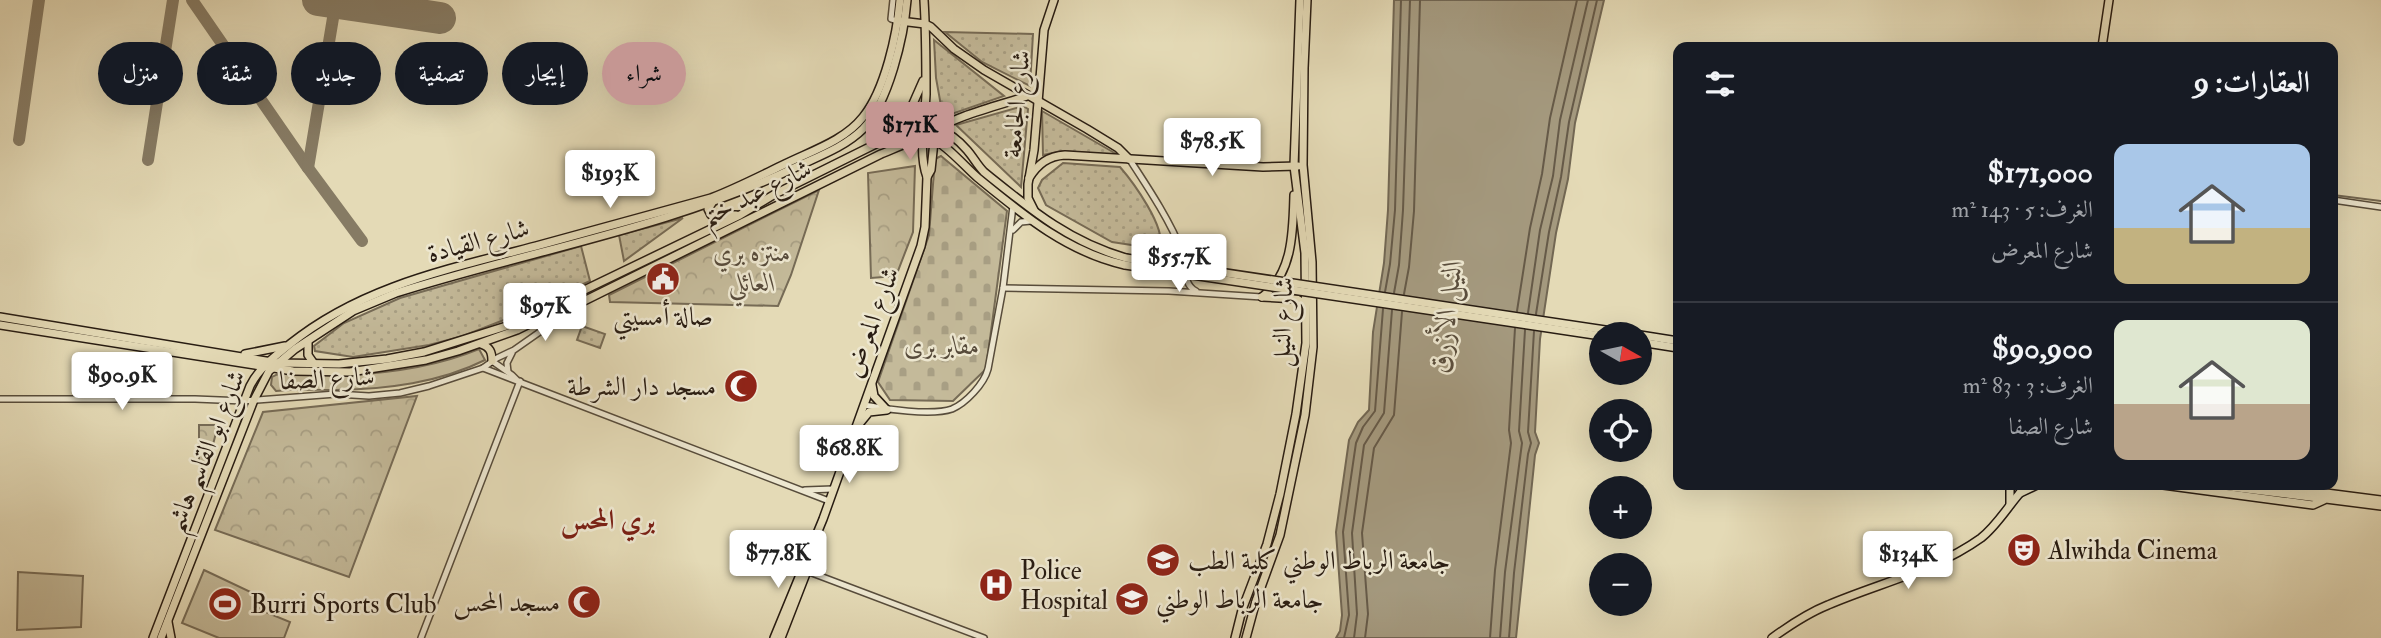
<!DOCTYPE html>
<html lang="ar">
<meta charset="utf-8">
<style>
:root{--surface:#171b24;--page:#242831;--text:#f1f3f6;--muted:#9ea1a6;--line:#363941;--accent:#c59692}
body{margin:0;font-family:"IM FELL Double Pica",Amiri,serif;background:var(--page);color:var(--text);direction:rtl;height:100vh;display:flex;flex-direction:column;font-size:26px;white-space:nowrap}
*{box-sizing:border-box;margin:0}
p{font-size:23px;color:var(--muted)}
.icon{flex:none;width:38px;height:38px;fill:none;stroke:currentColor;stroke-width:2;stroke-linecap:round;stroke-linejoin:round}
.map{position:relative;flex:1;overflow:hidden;direction:ltr}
.drawer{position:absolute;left:1673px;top:42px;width:665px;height:448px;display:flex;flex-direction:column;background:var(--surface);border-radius:14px;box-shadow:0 7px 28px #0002;direction:rtl}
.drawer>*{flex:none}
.top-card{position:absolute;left:21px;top:42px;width:665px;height:63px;direction:rtl;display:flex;gap:14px}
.needle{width:46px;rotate:99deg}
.buttons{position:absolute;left:1589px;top:322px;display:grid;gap:14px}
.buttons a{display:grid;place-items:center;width:63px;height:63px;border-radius:50%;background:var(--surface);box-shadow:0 7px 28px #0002;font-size:35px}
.price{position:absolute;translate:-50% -60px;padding:0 16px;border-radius:7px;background:#fff;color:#222;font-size:23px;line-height:46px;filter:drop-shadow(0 2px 4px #0008)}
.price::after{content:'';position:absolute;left:50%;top:42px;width:21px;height:16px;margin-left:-10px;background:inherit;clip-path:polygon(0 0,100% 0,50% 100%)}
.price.current{background:var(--accent);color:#111}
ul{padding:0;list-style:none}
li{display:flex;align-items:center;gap:21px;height:175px;padding:0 28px}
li+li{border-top:2px solid var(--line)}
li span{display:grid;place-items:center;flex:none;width:196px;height:140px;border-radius:14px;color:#555}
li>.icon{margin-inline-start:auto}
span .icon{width:84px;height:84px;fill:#fffc;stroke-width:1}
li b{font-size:30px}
h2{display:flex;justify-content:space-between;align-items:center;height:84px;padding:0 28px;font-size:30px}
.pill{padding:0 24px;border-radius:32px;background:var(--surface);box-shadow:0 7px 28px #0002;font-size:24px;line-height:63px}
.pill.current{background:var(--accent);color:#111}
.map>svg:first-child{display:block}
.grass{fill:#c4ba9a;stroke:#766b56;stroke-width:2}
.cemetery{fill:url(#cemetery-stones);stroke:#766b56;stroke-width:2}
.park{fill:url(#park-crowns);stroke:#766b56;stroke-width:2}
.garden{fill:url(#garden-dots);stroke:#766b56;stroke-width:2}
.water{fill:#a4997e;stroke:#726753;stroke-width:2}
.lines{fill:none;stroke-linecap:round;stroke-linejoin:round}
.shore{stroke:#665a48;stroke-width:2}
.stream{stroke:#726753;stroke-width:2}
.taxiway{stroke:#867b64;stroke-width:12}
.runway{stroke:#867b64;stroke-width:32}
.minor-casing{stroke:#574c3b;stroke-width:8}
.major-casing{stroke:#281c12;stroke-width:10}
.minor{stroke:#ede7d0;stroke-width:5}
.major{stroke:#e4dab6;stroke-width:7}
.major-bridge-casing{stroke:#281c12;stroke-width:10;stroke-linecap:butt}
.major-bridge{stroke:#e4dab6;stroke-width:7}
.labels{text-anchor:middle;stroke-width:5;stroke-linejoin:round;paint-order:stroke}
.street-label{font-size:26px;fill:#281c12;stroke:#ede7d0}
.park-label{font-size:26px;font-style:italic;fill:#574b3b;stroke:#ede7d0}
.poi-label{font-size:26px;fill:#281c12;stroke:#ede7d0;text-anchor:start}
.water-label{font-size:28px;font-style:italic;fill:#5a4e3d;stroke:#ede7d0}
.neighbourhood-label{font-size:28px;font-weight:bold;fill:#7a1f14;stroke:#ede7d0}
</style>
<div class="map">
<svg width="2381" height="638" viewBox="0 0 2381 638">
<defs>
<pattern id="cemetery-stones" width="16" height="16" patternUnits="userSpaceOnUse" patternTransform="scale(1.75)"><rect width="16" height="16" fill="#c4ba9a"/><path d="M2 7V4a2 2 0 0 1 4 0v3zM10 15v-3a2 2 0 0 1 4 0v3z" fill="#a89f84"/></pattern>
<pattern id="park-crowns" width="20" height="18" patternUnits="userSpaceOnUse" patternTransform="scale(1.75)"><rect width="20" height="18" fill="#c4ba9a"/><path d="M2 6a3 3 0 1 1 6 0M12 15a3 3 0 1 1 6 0" fill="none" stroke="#a89f84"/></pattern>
<pattern id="garden-dots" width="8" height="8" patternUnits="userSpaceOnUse" patternTransform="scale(1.75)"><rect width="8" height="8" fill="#c4ba9a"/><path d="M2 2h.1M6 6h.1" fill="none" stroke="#a89f84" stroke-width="1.8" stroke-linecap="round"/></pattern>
</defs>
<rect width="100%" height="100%" fill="#e4dab6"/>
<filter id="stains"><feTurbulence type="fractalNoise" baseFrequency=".00286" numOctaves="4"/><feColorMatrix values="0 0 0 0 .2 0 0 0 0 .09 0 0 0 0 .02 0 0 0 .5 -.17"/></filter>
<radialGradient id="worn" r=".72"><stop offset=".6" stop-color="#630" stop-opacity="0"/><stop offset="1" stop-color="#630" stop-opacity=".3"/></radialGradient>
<!-- grass -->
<g class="grass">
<path d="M479 349 485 360C439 383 387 389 336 390 316 390 296 389 276 391L271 385 272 377C290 366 325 377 346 375 390 373 438 366 479 349Z"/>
<path d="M204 570 263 598 258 609 290 622 284 638H219L182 623Z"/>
<path d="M18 572 83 576 81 627 17 630Z"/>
</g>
<!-- cemetery -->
<path class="cemetery" d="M941 156 1007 211 986 369 953 401 890 400 878 382 929 235 935 159Z"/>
<!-- park -->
<g class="park">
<path d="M915 166 913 232 896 276 871 278 868 173Z"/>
<path d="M819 190 791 275 778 306 610 302 609 295Z"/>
<path d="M417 396 349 577 215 530 263 412Z"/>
<path d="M199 425H218L208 464 199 462Z"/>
</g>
<!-- garden -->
<g class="garden">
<path d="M945 32 1033 34 1030 86 982 62Z"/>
<path d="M934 40 1004 96 943 117 936 78Z"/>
<path d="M1023 106 1028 109 1021 187 956 125Z"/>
<path d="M1042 111 1118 155 1062 151 1043 155Z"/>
<path d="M1063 163 1120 167C1133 182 1166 227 1160 247L1151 248 1112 242 1046 205 1038 188 1042 180Z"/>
<path d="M683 218 624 261 619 235Z"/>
<path d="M581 246 590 281 509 318 463 336 429 345 353 357 315 351 314 346 344 323 400 298Z"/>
<path d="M582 326 605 334 600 348 577 340Z"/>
</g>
<!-- water -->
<path class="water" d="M1394 0H1604L1575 123 1568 179 1556 233 1540 339 1535 432 1539 443 1535 455 1516 638H1336L1340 631 1342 615 1336 532 1349 440 1358 422 1369 410 1373 332 1384 263 1388 210Z"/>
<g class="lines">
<!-- shore -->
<g class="shore">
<path d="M1385 292 1390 264 1395 210 1401 0"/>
<path d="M1394 293 1399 265 1403 210 1410 0"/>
<path d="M1404 294 1409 267 1414 211 1420 0"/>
<path d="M1517 311 1530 228 1542 174 1550 118 1577 0"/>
<path d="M1528 313 1540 230 1553 176 1560 120 1588 0"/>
<path d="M1536 314 1549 232 1561 177 1569 122 1597 0"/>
<path d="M1344 638 1349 615 1343 532 1356 443 1363 427 1375 411 1383 309"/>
<path d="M1354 638 1357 614 1352 533 1364 445 1384 413 1392 310"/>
<path d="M1365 638 1368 614 1362 533 1374 448 1394 415 1402 312"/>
<path d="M1490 638 1495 570 1511 443 1509 430 1515 328"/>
<path d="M1500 638 1505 572 1522 443 1519 431 1525 330"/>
<path d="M1509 638 1514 573 1528 454 1531 443 1528 432 1534 331"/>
</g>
<!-- stream -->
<path class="stream" d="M2333 195 2381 201"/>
<!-- taxiway -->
<g class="taxiway">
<path d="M192 0 308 168 362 241"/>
<path d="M19 140 39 0"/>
<path d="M148 160 173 0"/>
<path d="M308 168 336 0"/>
</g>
<!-- runway -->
<path class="runway" d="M318 0 440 18"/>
<!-- minor casing -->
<g class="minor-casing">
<g id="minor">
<path d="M893 0 891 19 897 21"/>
<path d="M1130 160C1147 186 1171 222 1182 252 1187 266 1182 284 1196 291"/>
<path d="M2333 200 2381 207"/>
<path d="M1013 230 1021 222 1031 221"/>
<path d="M1003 288 1169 291 1262 297"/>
<path d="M492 361 512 375 517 380"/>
<path d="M483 368 829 501"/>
<path d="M508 372 507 363 512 353"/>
<path d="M0 399H195L244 401 336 394 369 396 400 393 429 386 483 368 497 358 514 350 581 303"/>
<path d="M864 405C884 409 932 416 952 409 966 403 984 384 988 369L1003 288 1013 206"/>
<path d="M805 490 833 489"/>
<path d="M804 570 984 638"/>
<path d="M421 638 520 381"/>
</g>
</g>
<!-- major casing -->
<g class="major-casing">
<g id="major">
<path d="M924 0C926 31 926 63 926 94 925 120 918 153 927 177"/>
<path d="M900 21 925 24 931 27 954 49 984 70 1087 129 1118 148 1129 159"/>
<path d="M2102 47 2109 0"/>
<path d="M885 136 908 115 923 81"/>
<path d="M1029 178C1038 164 1048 156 1065 155L1263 167 1298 166"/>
<path d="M712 203 708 209 711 215H736"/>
<path d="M1034 210 1028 198V184L1034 150 1044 30 1054 0"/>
<path d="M1262 297C1293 274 1293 231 1294 195"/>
<path d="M1262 297 1297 299 1305 304"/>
<path d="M0 317 278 363 339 364 387 359 424 352 516 323 740 215 775 194 902 131C929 122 949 129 967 150 974 158 977 165 984 172 1030 209 1069 242 1126 258"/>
<path d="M0 325 293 371 350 372 426 360 458 351 517 330 572 303 584 301 881 154C897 148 916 137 933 140 945 143 967 169 978 178 1023 215 1067 252 1125 265"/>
<path d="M1640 335 1678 341"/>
<path d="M308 341V355L315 365"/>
<path d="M1640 342 1678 348"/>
<path d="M481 344C490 347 492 352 492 361"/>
<path d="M245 354 285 346"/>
<path d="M872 385 874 396 886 409"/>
<path d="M860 423 869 412 887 410"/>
<path d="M2010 485V504"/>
<path d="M2163 485 2313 505 2324 500"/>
<path d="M2214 485 2381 506"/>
<path d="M2264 485 2381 500"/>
<path d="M2020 493 2037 485"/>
<path d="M168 622 171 638"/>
<path d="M153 638 250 386C259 368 274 357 290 344 362 286 449 269 536 246 594 230 653 214 711 198 737 188 760 176 785 164 811 151 844 141 863 117 885 90 897 34 900 0"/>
<path d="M161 638 254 400 269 371 295 349 353 311 396 293C528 251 669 228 794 168 817 157 845 147 863 129 889 102 904 36 907 0"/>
<path d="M774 638 823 519 921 246 925 227 927 177 931 170 935 132C946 118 1008 103 1027 96"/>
<path d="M781 638 807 571 808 560"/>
<path d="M1235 638 1242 610 1267 544 1280 494 1296 414 1306 343 1305 253 1294 166 1300 0"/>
<path d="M1246 638 1256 601 1280 535 1305 415 1313 347 1312 262 1303 165 1304 68 1307 0"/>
<path d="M1772 638C1790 625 1808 613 1828 605 1879 583 1935 571 1981 538 1999 524 2011 501 2027 485"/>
</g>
</g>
<!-- minor -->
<use href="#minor" class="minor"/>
<!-- major -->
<use href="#major" class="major"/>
<!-- major-bridge casing -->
<g class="major-bridge-casing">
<g id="major-bridge">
<path d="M1126 258 1632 334"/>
<path d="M1125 265 1601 336"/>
</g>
</g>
<!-- major-bridge -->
<use href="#major-bridge" class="major-bridge"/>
</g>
<!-- icons -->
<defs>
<g id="civic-disc" transform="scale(1.75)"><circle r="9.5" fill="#8f2418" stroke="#ede7d0"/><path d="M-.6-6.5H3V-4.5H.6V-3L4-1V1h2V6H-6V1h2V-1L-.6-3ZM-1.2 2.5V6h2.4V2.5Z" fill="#fff"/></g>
<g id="mosque-disc" transform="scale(1.75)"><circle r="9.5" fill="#8f2418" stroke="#ede7d0"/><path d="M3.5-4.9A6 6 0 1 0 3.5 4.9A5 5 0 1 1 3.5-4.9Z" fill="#fff"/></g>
<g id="theatre-disc" transform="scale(1.75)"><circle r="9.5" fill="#8f2418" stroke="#ede7d0"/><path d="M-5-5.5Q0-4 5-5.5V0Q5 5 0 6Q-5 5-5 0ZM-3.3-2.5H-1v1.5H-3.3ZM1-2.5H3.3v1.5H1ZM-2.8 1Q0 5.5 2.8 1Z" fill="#fff"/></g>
<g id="university-disc" transform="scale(1.75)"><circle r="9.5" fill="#8f2418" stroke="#ede7d0"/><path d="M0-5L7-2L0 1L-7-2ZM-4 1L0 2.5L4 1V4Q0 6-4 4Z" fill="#fff"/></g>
<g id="hospital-disc" transform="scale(1.75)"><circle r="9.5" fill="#8f2418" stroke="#ede7d0"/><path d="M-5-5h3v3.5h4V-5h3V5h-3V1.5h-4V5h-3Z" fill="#fff"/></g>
<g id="stadium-disc" transform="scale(1.75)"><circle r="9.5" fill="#8f2418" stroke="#ede7d0"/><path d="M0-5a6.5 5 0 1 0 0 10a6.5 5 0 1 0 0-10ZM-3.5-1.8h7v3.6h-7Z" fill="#fff"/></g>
</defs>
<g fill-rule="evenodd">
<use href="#civic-disc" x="663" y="279"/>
<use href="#mosque-disc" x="741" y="386"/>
<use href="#theatre-disc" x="2024" y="550"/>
<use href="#university-disc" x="1163" y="560"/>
<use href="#hospital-disc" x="996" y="585"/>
<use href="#university-disc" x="1132" y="599"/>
<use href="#mosque-disc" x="584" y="602"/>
<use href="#stadium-disc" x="225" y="604"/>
</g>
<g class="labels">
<!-- street labels -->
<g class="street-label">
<text transform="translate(1016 104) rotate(-85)" y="9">شارع الجامعة</text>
<text transform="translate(756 192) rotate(-26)" y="9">شارع عبد ختم</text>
<text transform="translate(478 240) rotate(-15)" y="9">شارع القيادة</text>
<text transform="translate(871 322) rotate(-70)" y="9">شارع المعرض</text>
<text transform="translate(1282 322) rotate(-88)" y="9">شارع النيل</text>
<text transform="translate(327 378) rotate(-3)" y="9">شارع الصفا</text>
<text transform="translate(205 451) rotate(-68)" y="9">شارع ابو القاسم هاشم</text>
</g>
<!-- park labels -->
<g class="park-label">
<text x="752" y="261">منتزه بري<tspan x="752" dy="30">العائلي</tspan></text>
<text x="942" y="354">مقابر برى</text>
</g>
<!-- poi labels -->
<g class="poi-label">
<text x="663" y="325" text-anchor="middle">صالة أمسيتي</text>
<text x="716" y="395" text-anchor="end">مسجد دار الشرطة</text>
<text x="2048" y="559">Alwihda Cinema</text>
<text x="1188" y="569">جامعة الرباط الوطني كلية الطب</text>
<text x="1020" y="579">Police<tspan x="1020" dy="30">Hospital</tspan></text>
<text x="1156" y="608">جامعة الرباط الوطني</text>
<text x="560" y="611" text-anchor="end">مسجد المحس</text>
<text x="250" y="613">Burri Sports Club</text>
</g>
<!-- water labels -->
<g class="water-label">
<text transform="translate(1445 316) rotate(-83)" y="10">النيل الأزرق</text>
</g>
<!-- neighbourhood labels -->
<g class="neighbourhood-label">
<text x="608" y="529">بري المحس</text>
</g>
</g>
<rect width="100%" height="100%" filter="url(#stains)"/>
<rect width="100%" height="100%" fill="url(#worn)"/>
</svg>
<div class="buttons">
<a><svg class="needle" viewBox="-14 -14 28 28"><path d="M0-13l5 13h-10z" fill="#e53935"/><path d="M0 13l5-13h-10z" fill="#9ea1a6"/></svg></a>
<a><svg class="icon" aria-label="locate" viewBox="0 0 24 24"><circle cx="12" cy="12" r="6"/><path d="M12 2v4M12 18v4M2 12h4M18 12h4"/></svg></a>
<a>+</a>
<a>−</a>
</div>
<b class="price current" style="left:910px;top:162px">$171K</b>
<b class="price" style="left:1212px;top:178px">$78.5K</b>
<b class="price" style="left:610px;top:210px">$193K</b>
<b class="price" style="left:1179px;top:294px">$55.7K</b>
<b class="price" style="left:545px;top:343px">$97K</b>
<b class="price" style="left:122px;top:412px">$90.9K</b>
<b class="price" style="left:849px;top:485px">$68.8K</b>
<b class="price" style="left:778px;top:590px">$77.8K</b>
<b class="price" style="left:1908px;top:591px">$134K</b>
<div class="top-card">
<a class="pill current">شراء</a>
<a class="pill">إيجار</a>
<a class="pill">تصفية</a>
<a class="pill">جديد</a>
<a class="pill">شقة</a>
<a class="pill">منزل</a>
</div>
<section class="drawer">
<h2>العقارات: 9<svg class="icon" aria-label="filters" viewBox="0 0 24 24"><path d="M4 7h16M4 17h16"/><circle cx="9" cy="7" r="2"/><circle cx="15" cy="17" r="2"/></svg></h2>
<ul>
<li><span style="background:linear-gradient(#a9c7e8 60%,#c2b280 0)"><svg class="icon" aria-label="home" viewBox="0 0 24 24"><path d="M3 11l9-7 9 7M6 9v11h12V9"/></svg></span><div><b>$171,000</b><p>الغرف: 5 · 143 m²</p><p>شارع المعرض</p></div></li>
<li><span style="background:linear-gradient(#dfe7d0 60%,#b9a48a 0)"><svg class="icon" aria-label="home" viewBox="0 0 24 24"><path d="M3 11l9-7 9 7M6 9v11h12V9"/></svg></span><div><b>$90,900</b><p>الغرف: 3 · 83 m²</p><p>شارع الصفا</p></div></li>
</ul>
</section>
</div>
